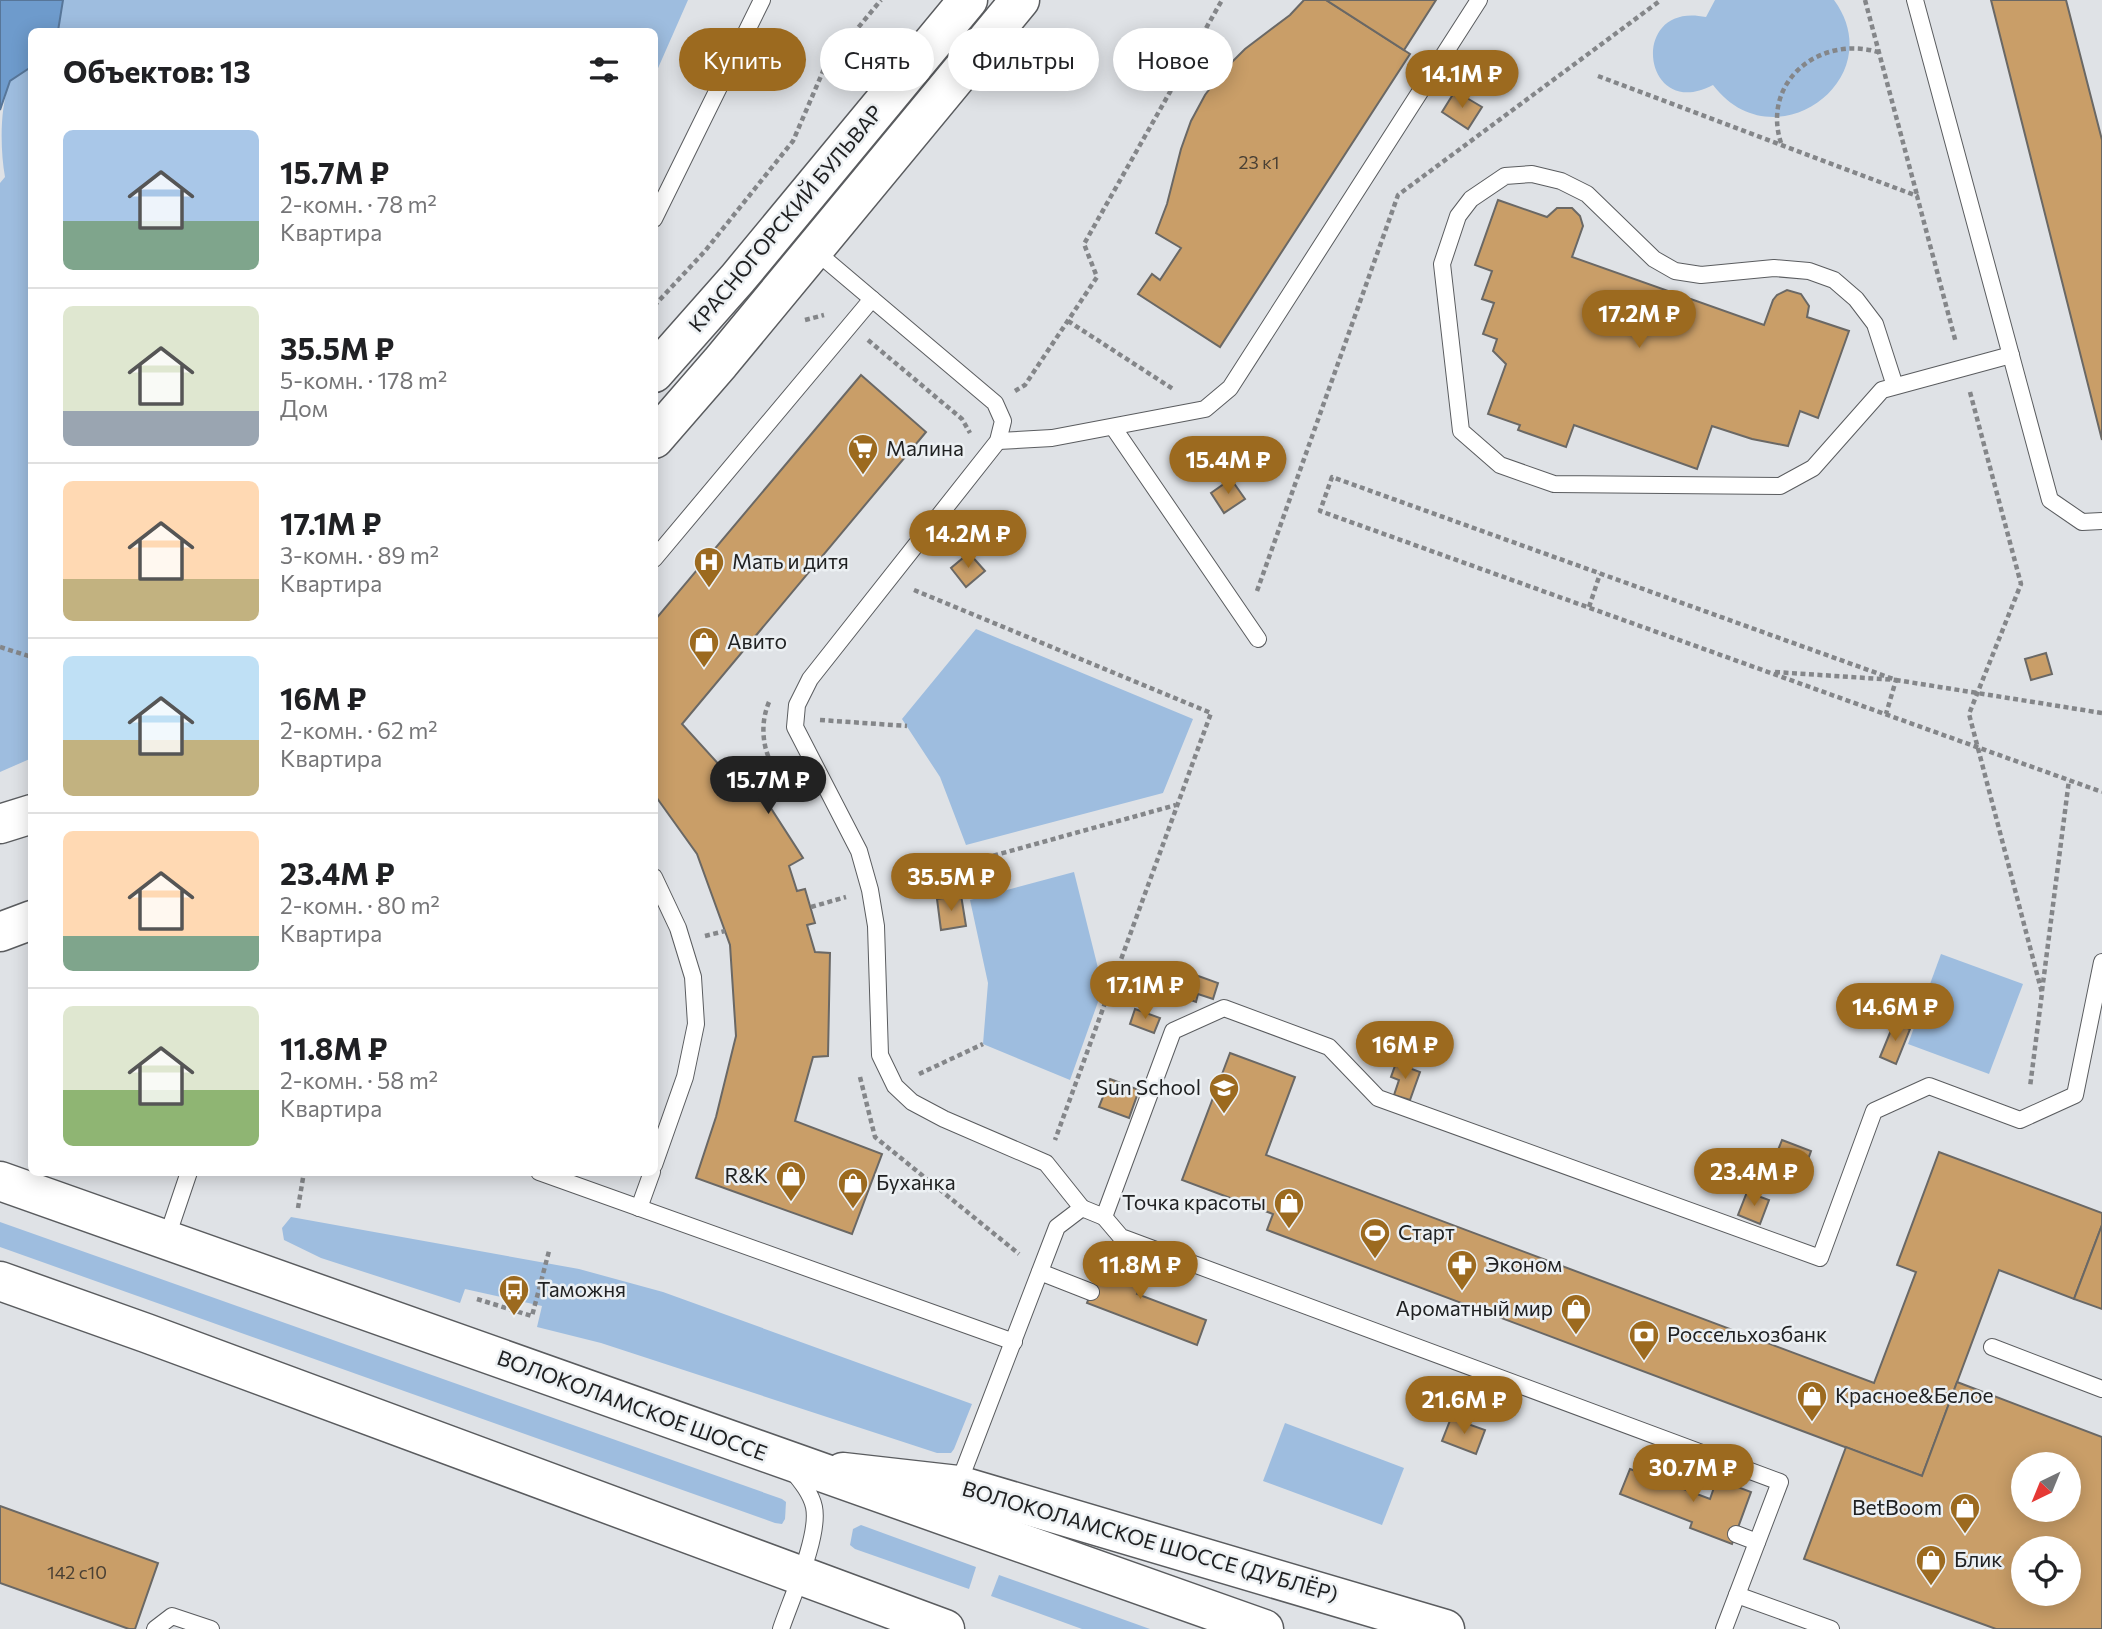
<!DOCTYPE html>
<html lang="ru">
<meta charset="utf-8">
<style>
:root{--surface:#fff;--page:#f6f6f6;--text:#202124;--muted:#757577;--line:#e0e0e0;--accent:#9c6a1f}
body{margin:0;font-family:Commissioner,sans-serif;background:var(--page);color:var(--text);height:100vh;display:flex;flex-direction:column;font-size:26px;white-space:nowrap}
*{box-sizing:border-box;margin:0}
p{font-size:23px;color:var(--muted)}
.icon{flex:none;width:38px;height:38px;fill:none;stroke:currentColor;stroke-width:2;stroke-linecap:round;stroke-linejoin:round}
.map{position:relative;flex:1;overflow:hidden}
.sheet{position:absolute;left:28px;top:28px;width:630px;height:1148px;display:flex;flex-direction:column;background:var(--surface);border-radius:10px;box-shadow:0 4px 18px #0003}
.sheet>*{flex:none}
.hud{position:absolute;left:679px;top:28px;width:665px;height:63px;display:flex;gap:14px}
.needle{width:46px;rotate:223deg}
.controls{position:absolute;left:2011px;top:1452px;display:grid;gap:14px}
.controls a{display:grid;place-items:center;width:70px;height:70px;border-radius:50%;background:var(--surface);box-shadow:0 4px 18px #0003;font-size:35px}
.price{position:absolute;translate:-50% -60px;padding:0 16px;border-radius:24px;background:var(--accent);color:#fff;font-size:23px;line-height:46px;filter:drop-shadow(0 2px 4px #0008)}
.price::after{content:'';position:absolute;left:50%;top:42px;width:21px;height:16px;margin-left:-10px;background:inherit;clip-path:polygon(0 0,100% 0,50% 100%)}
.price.on{background:#222;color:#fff}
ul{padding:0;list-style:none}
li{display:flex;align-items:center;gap:21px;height:175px;padding:0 35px}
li+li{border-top:2px solid var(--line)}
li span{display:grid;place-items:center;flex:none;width:196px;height:140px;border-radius:10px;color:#555}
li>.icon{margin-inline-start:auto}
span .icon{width:84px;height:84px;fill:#fffc;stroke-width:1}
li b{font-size:30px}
h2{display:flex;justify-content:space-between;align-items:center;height:84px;padding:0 35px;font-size:30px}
.chip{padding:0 24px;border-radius:32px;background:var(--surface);box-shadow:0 4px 18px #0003;font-size:24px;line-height:63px}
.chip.on{background:var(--accent);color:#fff}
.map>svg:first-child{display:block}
.green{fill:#9ebddf}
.water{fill:#6e9bcc;stroke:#577699;stroke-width:2}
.building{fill:#c99e68;stroke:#6a6865;stroke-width:2;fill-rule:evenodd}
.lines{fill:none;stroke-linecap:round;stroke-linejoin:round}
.service-casing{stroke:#5a5c5f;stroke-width:18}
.tertiary-casing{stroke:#5a5c5f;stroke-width:41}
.secondary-casing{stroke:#5a5c5f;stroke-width:41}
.primary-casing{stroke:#5a5c5f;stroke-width:41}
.path{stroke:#848689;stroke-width:4.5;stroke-dasharray:5 3.5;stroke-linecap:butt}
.service{stroke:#fff;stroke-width:16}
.tertiary{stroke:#fff;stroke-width:38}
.secondary{stroke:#fff;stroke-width:38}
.primary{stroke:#fff;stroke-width:38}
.labels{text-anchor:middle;stroke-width:5;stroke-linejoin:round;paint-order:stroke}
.number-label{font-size:18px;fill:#4a4034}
.street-label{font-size:21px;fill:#202122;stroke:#ecf0f3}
.poi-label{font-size:21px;fill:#202122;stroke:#ecf0f3;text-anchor:start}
</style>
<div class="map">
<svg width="2102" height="1629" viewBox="0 0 2102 1629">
<rect width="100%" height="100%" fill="#dfe2e6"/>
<!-- green -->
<g class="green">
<path d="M63 0H688L655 75 654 32H58Z"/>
<path d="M1715 0H1834C1892 79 1774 165 1713 85 1642 123 1627 0 1706 17Z"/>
<path d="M31 67 32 758 0 772V183L5 177C0 148 0 110 9 83 13 76 25 71 31 67Z"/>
<path d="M976 629 1193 719 1163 793 966 845 940 777 902 719Z"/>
<path d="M1074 872 1103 988 1070 1080 983 1044 988 983 970 900Z"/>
<path d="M1941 954 2023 984 1989 1074 1908 1044Z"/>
<path d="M291 1217 579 1269 663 1292 972 1404 954 1449 951 1453H937L601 1343 537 1327 542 1306 465 1289 460 1303 321 1258 284 1240 282 1228Z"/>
<path d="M0 1222 782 1499 786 1502 785 1519 782 1524 775 1523 0 1247Z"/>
<path d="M1285 1423 1404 1468 1382 1525 1263 1481Z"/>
<path d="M861 1525 976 1567 969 1589 855 1549 850 1545 853 1529Z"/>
<path d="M999 1575 1150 1629H1082L991 1596Z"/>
</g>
<!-- water -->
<path class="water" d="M0 0H63L58 31 32 32 31 67 10 81 0 110Z"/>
<!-- building -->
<g class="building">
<path d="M1304 0H1326L1410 54 1220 347 1138 294 1152 274 1160 280 1181 248 1156 233 1167 204 1181 149 1191 121 1205 95 1223 71 1245 49 1290 15Z"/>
<path d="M1326 0H1436L1404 50Z"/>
<path d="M1991 0H2066L2102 140V440Z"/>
<path d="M1455 91 1482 107 1468 129 1442 112Z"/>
<path d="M1498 200 1547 217 1557 208H1572L1580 216 1583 226 1572 257 1764 325 1773 300 1777 295 1787 290 1801 294 1809 306 1807 317 1849 331 1818 418 1800 411 1788 446 1752 439 1712 426 1697 469 1574 425 1566 447 1518 430 1520 425 1488 414 1506 364 1493 351 1497 339 1483 334 1494 303 1482 299 1492 271 1475 265Z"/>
<path d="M861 375 926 432 682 724 733 780 747 771 803 858 789 866 797 891 805 889 815 923 807 925 815 952 830 953 828 1056 813 1057 795 1121 882 1154 852 1234 696 1178 716 1117 736 1036 730 945 697 854 654 794V621Z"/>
<path d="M1231 479 1245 499 1224 513 1211 493Z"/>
<path d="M969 553 985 571 966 587 951 568Z"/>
<path d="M2046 653 2052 674 2031 680 2025 659Z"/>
<path d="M961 895 966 926 941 930 937 899Z"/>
<path d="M1190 973 1218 983 1213 999 1198 994 1196 1002 1182 997Z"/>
<path d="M1135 1009 1160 1018 1154 1033 1130 1024Z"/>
<path d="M1894 1023 1910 1029 1896 1064 1880 1057Z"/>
<path d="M1230 1053 1295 1077 1266 1155 1874 1383 1916 1272 1897 1265 1939 1152 2102 1213V1225L2074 1299 1999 1270 1922 1476 1267 1230 1273 1214 1182 1180Z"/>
<path d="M1396 1063 1420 1072 1410 1100 1394 1095 1399 1080 1391 1077Z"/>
<path d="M1110 1079 1139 1090 1129 1118 1099 1107Z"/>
<path d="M1782 1140 1811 1151 1801 1179 1771 1168Z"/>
<path d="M1747 1192 1769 1200 1760 1224 1738 1215Z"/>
<path d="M2102 1225V1309L2074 1299Z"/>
<path d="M1106 1253 1146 1269 1137 1294 1206 1320 1197 1345 1087 1303Z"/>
<path d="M1957 1382 2102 1437V1629H1996L1804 1559 1846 1447 1922 1476ZM2023 1465H2068V1510H2023ZM2023 1549H2068V1594H2023Z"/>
<path d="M1451 1418 1485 1430 1476 1454 1442 1441Z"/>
<path d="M1630 1469 1710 1499 1717 1479 1751 1492 1732 1544 1690 1528 1692 1522 1620 1494Z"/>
<path d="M0 1506 158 1563 135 1629H129L0 1583Z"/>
</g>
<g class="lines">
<!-- service casing -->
<g class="service-casing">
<g id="service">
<path d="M1915 0 2050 500 2082 522 2102 521"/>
<path d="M654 219 762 0"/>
<path d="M872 299 995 403 1003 421 998 441 810 679 797 705 795 727 859 851 870 890 876 926 880 1055 895 1086 912 1102 944 1119 1046 1163 1082 1208"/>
<path d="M1895 386 1875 324 1856 299 1834 280 1809 271 1774 268 1701 275 1675 271 1654 259 1587 194 1561 181 1532 174 1505 176 1471 199 1458 216 1442 264 1461 431 1500 465 1554 484 1780 486 1813 468 1882 390 2011 355"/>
<path d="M1113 427 1258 639"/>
<path d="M998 441 1052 438 1205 409 1230 388 1479 0"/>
<path d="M654 559 872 299 814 250"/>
<path d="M654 877 678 928 693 977 696 1024 685 1077 654 1165"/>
<path d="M539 1172 1014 1342"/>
<path d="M639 1208 652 1172"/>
<path d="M1104 1217 1121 1237 1780 1482 1724 1629"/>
<path d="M166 1240 189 1172"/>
<path d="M1040 1272 1091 1292"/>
<path d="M1992 1347 2102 1389"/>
<path d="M958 1485 1057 1227 1082 1208 1104 1217 1173 1031 1224 1008 1329 1047 1378 1098 1820 1258 1874 1111 1929 1086 2020 1120 2075 1095 2102 962"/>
<path d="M1736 1534 1757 1542"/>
<path d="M1737 1595 1831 1629"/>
<path d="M155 1629 172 1616 211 1629"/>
<path d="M781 1629C791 1599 820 1536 814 1507 811 1493 800 1480 791 1469"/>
</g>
</g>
<!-- tertiary casing -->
<g class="tertiary-casing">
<path id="tertiary" d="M843 1472 958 1485 1445 1629"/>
</g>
<!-- secondary casing -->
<g class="secondary-casing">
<g id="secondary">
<path d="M654 373 738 278 968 0"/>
<path d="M654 439 720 363 1020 0"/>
<path d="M0 824 32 814"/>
<path d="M0 932 32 920"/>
</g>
</g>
<!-- primary casing -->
<g class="primary-casing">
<g id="primary">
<path d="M0 1181 1264 1629"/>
<path d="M0 1281 146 1333 945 1629"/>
</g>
</g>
<!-- path -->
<g class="path">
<path d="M1865 0 1917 195"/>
<path d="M1598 76 1917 196 1956 343"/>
<path d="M1781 143C1761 81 1820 35 1878 52"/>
<path d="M654 306 705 251 793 141 824 69 881 0"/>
<path d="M805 320 824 315"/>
<path d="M1068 321 1173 389"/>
<path d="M868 340 962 419 970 433"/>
<path d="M1015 391 1025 385 1097 277 1084 244 1222 0"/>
<path d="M1970 392 2021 584 1969 714 2042 993 2030 1087"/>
<path d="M914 590 1211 713 1055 1140"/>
<path d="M1257 591 1398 195 1661 0"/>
<path d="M1589 607 1600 574"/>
<path d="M0 647 32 657"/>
<path d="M1775 672 1896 680 1886 714"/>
<path d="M769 702C760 723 762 749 774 768 780 777 790 785 797 794"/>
<path d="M2102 713 1896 680 1332 477 1320 511 2102 792"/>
<path d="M820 720 907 726"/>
<path d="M895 883 1176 805"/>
<path d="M811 907 846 897"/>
<path d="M705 936 725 931"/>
<path d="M2042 991 2069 780"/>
<path d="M919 1074 983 1044"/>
<path d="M860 1077 875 1137 1019 1254"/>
<path d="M298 1208 304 1172"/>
<path d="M477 1299 532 1316 549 1251"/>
</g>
<!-- service -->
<use href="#service" class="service"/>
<!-- tertiary -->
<use href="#tertiary" class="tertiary"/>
<!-- secondary -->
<use href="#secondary" class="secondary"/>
<!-- primary -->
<use href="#primary" class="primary"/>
</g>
<!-- icons -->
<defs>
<g id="supermarket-pin" transform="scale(1.575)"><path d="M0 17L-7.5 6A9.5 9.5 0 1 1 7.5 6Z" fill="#9c6a1f" stroke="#ecf0f3"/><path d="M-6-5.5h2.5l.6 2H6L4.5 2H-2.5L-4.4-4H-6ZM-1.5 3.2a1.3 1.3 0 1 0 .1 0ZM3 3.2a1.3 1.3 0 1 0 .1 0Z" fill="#fff"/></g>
<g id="hospital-pin" transform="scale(1.575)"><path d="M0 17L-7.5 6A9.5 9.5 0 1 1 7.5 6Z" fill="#9c6a1f" stroke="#ecf0f3"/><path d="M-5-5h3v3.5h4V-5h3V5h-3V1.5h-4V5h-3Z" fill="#fff"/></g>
<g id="shop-pin" transform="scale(1.575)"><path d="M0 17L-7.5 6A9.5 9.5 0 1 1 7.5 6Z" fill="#9c6a1f" stroke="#ecf0f3"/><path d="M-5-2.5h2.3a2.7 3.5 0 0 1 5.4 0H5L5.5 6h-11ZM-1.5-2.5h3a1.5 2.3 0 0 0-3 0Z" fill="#fff"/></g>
<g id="school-pin" transform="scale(1.575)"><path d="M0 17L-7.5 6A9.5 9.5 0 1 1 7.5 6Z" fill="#9c6a1f" stroke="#ecf0f3"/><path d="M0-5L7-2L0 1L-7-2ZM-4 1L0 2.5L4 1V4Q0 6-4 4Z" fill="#fff"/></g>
<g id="stadium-pin" transform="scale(1.575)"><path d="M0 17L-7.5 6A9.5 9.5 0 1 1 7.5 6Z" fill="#9c6a1f" stroke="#ecf0f3"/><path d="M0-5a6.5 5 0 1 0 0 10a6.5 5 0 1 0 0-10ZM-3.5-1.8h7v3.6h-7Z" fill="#fff"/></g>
<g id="pharmacy-pin" transform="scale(1.575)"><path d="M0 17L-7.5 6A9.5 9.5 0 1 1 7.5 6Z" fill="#9c6a1f" stroke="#ecf0f3"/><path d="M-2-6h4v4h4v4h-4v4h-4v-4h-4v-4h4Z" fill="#fff"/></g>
<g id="bus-pin" transform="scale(1.575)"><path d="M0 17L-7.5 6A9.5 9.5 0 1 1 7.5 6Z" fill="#9c6a1f" stroke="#ecf0f3"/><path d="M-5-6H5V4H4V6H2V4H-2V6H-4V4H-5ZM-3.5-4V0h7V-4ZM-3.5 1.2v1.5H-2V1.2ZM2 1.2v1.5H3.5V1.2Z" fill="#fff"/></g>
<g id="bank-pin" transform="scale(1.575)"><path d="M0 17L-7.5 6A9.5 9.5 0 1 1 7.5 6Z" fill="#9c6a1f" stroke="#ecf0f3"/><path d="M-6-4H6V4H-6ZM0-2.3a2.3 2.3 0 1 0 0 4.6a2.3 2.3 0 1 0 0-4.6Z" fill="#fff"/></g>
</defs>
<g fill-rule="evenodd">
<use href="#supermarket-pin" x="863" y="449"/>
<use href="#hospital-pin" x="709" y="562"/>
<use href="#shop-pin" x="704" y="642"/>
<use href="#school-pin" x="1224" y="1088"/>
<use href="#shop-pin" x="791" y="1176"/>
<use href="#shop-pin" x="853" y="1183"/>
<use href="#shop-pin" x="1289" y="1203"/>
<use href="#stadium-pin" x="1375" y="1233"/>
<use href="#pharmacy-pin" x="1462" y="1265"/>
<use href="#bus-pin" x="514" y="1290"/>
<use href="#shop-pin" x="1576" y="1309"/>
<use href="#bank-pin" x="1644" y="1335"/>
<use href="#shop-pin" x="1812" y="1396"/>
<use href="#shop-pin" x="1965" y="1508"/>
<use href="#shop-pin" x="1931" y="1560"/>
</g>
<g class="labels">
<!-- number labels -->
<g class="number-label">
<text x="1259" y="169">23 к1</text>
<text x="77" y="1579">142 с10</text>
</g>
<!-- street labels -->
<g class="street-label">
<text transform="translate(786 219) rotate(-50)" y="7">КРАСНОГОРСКИЙ БУЛЬВАР</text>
<text transform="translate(632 1406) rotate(20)" y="7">ВОЛОКОЛАМСКОЕ ШОССЕ</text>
<text transform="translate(1150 1542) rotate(16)" y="7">ВОЛОКОЛАМСКОЕ ШОССЕ (ДУБЛЁР)</text>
</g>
<!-- poi labels -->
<g class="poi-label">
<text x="886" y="456">Малина</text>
<text x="732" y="569">Мать и дитя</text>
<text x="727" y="649">Авито</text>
<text x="1201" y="1095" text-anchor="end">Sun School</text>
<text x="768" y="1183" text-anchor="end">R&amp;K</text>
<text x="876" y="1190">Буханка</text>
<text x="1266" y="1210" text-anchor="end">Точка красоты</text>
<text x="1398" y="1240">Старт</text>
<text x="1485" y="1272">Эконом</text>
<text x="537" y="1297">Таможня</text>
<text x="1553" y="1316" text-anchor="end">Ароматный мир</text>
<text x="1667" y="1342">Россельхозбанк</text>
<text x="1835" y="1403">Красное&amp;Белое</text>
<text x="1942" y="1515" text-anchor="end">BetBoom</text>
<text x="1954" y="1567">Блик</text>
</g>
</g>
</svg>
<div class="controls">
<a><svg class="needle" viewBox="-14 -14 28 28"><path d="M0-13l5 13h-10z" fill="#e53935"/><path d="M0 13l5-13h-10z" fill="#757577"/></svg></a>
<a><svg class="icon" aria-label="locate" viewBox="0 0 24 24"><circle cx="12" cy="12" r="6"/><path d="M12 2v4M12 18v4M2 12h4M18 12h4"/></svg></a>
</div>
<b class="price" style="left:1462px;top:110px">14.1M ₽</b>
<b class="price" style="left:1639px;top:350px">17.2M ₽</b>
<b class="price" style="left:1228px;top:496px">15.4M ₽</b>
<b class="price" style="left:968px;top:570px">14.2M ₽</b>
<b class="price on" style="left:768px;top:816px">15.7M ₽</b>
<b class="price" style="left:951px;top:913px">35.5M ₽</b>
<b class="price" style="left:1145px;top:1021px">17.1M ₽</b>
<b class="price" style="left:1895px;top:1043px">14.6M ₽</b>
<b class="price" style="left:1405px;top:1081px">16M ₽</b>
<b class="price" style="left:1754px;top:1208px">23.4M ₽</b>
<b class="price" style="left:1140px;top:1301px">11.8M ₽</b>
<b class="price" style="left:1464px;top:1436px">21.6M ₽</b>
<b class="price" style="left:1693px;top:1504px">30.7M ₽</b>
<div class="hud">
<a class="chip on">Купить</a>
<a class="chip">Снять</a>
<a class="chip">Фильтры</a>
<a class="chip">Новое</a>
</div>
<section class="sheet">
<h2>Объектов: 13<svg class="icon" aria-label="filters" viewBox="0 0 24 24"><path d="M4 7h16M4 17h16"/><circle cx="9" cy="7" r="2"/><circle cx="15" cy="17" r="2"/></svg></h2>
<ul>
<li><span style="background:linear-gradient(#a9c7e8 65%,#7fa58c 0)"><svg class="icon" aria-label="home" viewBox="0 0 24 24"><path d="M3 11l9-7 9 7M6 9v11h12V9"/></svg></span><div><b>15.7M ₽</b><p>2-комн. · 78 m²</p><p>Квартира</p></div></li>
<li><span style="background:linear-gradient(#dfe7d0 75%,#9aa5b1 0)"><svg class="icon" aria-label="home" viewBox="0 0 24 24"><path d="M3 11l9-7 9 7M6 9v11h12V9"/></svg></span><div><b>35.5M ₽</b><p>5-комн. · 178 m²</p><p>Дом</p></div></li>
<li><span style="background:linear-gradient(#ffd9b3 70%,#c2b280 0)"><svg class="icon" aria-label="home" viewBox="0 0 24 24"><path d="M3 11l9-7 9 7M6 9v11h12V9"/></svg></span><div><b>17.1M ₽</b><p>3-комн. · 89 m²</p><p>Квартира</p></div></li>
<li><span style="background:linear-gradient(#bfe0f5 60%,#c2b280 0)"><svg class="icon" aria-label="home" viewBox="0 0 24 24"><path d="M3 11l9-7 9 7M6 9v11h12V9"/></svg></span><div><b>16M ₽</b><p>2-комн. · 62 m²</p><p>Квартира</p></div></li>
<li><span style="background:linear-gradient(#ffd9b3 75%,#7fa58c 0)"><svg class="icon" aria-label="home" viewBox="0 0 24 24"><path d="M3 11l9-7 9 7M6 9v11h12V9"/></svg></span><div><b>23.4M ₽</b><p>2-комн. · 80 m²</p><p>Квартира</p></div></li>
<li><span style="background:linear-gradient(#dfe7d0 60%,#8fb573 0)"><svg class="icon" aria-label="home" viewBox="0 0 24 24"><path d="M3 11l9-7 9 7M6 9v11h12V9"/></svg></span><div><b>11.8M ₽</b><p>2-комн. · 58 m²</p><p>Квартира</p></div></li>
</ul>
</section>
</div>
